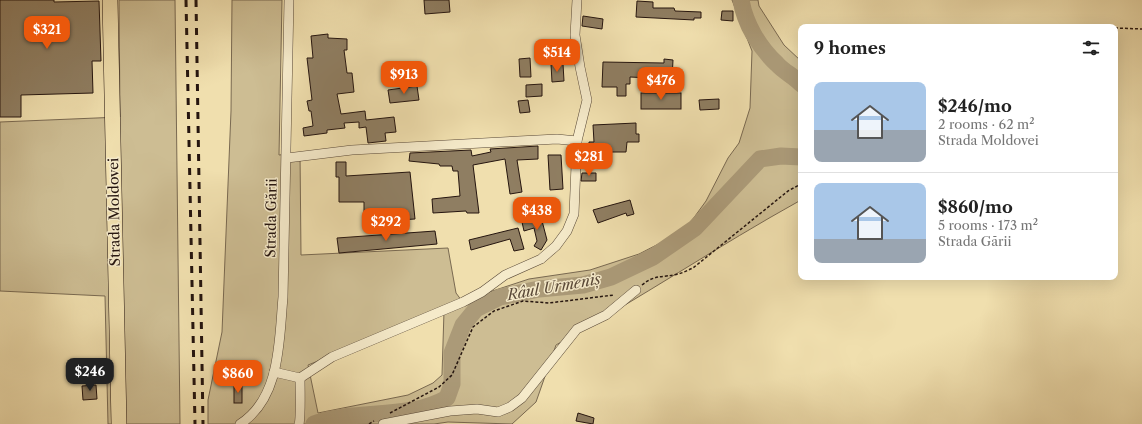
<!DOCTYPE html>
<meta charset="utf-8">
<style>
:root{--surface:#fff;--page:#f6f6f6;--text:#222;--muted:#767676;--line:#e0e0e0;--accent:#ea580c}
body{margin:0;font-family:"Libre Caslon Text",serif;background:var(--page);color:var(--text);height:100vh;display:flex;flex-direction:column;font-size:15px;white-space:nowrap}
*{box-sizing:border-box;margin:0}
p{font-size:13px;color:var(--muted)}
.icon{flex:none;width:22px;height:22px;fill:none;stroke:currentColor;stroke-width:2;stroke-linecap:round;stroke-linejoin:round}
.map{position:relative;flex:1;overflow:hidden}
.side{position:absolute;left:798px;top:24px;width:320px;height:256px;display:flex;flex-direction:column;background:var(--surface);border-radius:8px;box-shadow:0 4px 16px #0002}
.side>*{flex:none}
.price{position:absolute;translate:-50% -34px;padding:0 9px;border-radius:8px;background:var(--accent);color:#fff;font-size:13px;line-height:26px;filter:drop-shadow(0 1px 2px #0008)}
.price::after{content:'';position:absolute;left:50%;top:24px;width:12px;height:9px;margin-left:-6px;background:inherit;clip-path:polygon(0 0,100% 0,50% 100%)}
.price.current{background:#222;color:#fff}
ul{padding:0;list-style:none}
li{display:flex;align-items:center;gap:12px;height:100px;padding:0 16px}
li+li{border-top:1px solid var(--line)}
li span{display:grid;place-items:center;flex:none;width:112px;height:80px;border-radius:8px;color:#555}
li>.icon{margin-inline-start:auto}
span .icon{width:48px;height:48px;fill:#fffc;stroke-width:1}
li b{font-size:17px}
h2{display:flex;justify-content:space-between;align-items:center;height:48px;padding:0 16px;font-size:17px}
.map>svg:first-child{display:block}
.green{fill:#cdbd93;stroke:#796951;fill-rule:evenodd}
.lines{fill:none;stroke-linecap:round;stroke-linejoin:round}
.river{stroke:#ab9a78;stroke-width:17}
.building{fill:#8f7e62;stroke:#25150f}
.minor-casing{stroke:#584837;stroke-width:10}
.primary-casing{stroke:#25150f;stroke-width:16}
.path{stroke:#25150f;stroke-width:1.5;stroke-dasharray:3 2;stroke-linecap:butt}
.minor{stroke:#f5eaca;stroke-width:9}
.primary{stroke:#f0dfae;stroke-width:15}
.rail{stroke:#25150f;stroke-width:3;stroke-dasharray:7 7;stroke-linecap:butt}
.labels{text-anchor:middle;stroke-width:3;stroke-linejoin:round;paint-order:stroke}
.street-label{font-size:14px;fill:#25150f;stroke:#f5eaca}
.water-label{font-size:15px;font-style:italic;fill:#5b4a39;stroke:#f5eaca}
</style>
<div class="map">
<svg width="1142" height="424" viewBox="0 0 1142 424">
<rect width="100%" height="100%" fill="#f0dfae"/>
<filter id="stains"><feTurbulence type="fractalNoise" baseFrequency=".005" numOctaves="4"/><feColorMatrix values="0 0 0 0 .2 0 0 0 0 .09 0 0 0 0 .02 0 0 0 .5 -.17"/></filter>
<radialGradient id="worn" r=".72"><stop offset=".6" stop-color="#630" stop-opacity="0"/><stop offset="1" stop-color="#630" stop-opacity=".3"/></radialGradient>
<!-- green -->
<g class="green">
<path d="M119 0H175L180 424H108L105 296 0 291V122L120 117Z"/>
<path d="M232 0H282L279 155 300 153 301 255 448 248 456 293 462 301 529 279 590 270 639 254 672 237 690 223 706 201 728 158 739 143 750 108 752 51 732 0H758L759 6 784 45 801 61V200C718 246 639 299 556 345L536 402 512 424 448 422 434 424H208V400L222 332 231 111ZM444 311 442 375 433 383 408 395 318 413 308 365Z"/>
</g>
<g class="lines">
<!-- river -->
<g class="river">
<path d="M741 0C745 24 759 47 777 64 784 72 794 76 801 84"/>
<path d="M314 424C357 408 407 421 447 398L452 384V353L463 325 476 309 500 297 539 289 583 285 611 277 653 257 695 228 760 159 781 156 801 157"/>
</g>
</g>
<!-- building -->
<g class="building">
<path d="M0 0H54V2L99 1 101 61H92L93 93 21 95V117H0Z"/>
<path d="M424 0H449L450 12 425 14Z"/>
<path d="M637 1 653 2V8H674L675 11 701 12V18H694V20L636 17Z"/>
<path d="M722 11H733V21L721 20Z"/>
<path d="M583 16 603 19 602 29 582 26Z"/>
<path d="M328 34V38L347 39V50H344L347 73H352L354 92 337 94 341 114 365 111 366 120 394 117 396 132 385 133 386 141 368 143 366 127 359 128V122L344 123 345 128 327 130V133L304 136 303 128 313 126 311 111H309L307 101 312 100 307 58H313L311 36Z"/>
<path d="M530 58 531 77H520L519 59Z"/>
<path d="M664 59 673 60 672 79 630 77V84H626V96H617V87H602L603 62 664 63Z"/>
<path d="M551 64H563L564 81 552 82Z"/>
<path d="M542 84V96L526 97V85Z"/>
<path d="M417 86 419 100 390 103 388 90Z"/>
<rect x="641" y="93" width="40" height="16"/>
<path d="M719 99V109L700 110 699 100Z"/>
<path d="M528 100 530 112 520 113 518 101Z"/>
<path d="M636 123V134H639V142H627L626 152H589V142H594L593 125Z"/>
<path d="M538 146V159L517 160 522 192 510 194 505 159 473 165 479 213H467L466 211 433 213 432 199 460 196 458 171H453L452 166H440L439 164 409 161 410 153 471 150 472 156 491 152 490 149Z"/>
<path d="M548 155H561L563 189 550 190Z"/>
<path d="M336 162H346V176L410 172 415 219 364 222V202H339V177H336Z"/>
<path d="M582 173H596V181H581Z"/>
<path d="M630 200 634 214 627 216 626 213 598 223 593 210Z"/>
<path d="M541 217 547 240 541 250 534 246 537 241 534 228 524 231 522 222Z"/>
<path d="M518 228 524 249 514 251 510 239 471 250 469 240Z"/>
<path d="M435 231 437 244 339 253 337 238Z"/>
<path d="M96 385 97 399 83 400 82 386Z"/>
<rect x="234" y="386" width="8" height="17"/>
<path d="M578 413 594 418 593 424 576 421Z"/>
</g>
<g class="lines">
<!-- minor casing -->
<g class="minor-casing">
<g id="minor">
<path d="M287 158 352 150 557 139 577 141"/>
<path d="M274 372 300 378 332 357 463 302 482 292 505 275 541 259 556 246 567 231 574 214 577 141 587 100 580 67 575 35 577 0"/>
<path d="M240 424C281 398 279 340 283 297L289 0"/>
<path d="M299 424C301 419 300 387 300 378"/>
<path d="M383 424 450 411 477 409 498 412 510 407 522 398 577 329 606 315 636 290"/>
</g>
</g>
<!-- primary casing -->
<g class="primary-casing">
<path id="primary" d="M110 0 119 424"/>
</g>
<!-- path -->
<g class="path">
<path d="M1115 28 1142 29"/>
<path d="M642 285C655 274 663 278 678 274 683 273 688 270 693 268L788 191 801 184"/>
<path d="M390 413 439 387 452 375 473 327 494 311 523 301 549 303 614 295"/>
<path d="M369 424 374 421"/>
</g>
<!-- minor -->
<use href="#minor" class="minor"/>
<!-- primary -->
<use href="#primary" class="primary"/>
<!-- rail -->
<g class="rail">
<path d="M186 0 195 424"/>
<path d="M196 0 203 424"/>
</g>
</g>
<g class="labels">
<!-- street labels -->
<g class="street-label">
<text transform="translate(114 212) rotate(-91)" y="5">Strada Moldovei</text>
<text transform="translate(271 218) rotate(-89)" y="5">Strada Gării</text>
</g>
<!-- water labels -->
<g class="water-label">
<text transform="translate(554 287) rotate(-10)" y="5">Râul Urmeniș</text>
</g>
</g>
<rect width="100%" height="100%" filter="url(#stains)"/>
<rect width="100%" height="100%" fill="url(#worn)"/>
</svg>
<b class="price" style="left:47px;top:50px">$321</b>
<b class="price" style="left:557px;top:73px">$514</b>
<b class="price" style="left:404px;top:95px">$913</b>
<b class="price" style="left:661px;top:101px">$476</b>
<b class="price" style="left:589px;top:177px">$281</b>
<b class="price" style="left:537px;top:231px">$438</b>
<b class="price" style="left:386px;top:242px">$292</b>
<b class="price current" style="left:90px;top:392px">$246</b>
<b class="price" style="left:238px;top:394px">$860</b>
<section class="side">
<h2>9 homes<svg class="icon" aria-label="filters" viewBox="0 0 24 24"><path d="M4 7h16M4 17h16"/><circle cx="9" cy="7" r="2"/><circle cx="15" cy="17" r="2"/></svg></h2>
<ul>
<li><span style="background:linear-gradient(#a9c7e8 60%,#9aa5b1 0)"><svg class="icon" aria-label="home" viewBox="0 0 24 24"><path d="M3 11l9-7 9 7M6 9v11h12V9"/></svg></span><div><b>$246/mo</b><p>2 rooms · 62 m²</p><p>Strada Moldovei</p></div></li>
<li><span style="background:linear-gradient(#a9c7e8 70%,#9aa5b1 0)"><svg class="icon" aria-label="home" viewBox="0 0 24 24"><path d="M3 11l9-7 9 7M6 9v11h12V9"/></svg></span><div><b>$860/mo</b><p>5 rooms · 173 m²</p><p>Strada Gării</p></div></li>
</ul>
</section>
</div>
